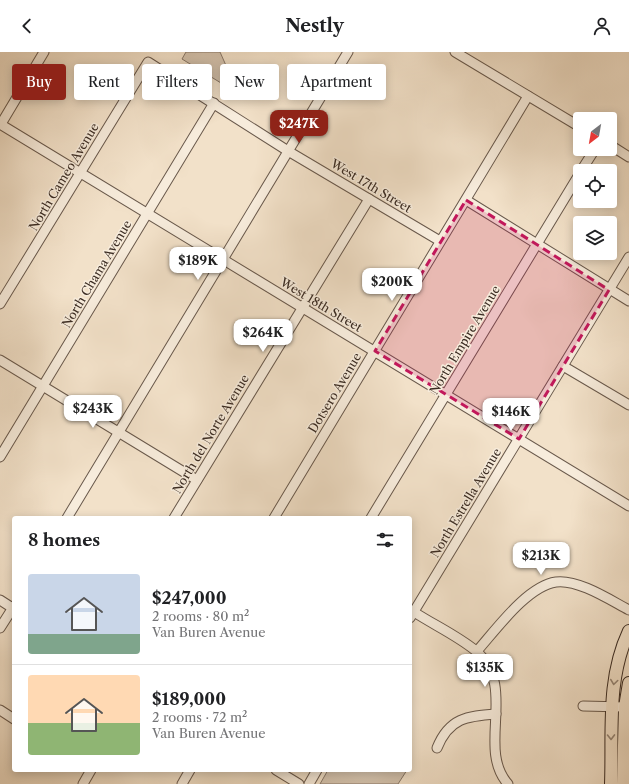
<!DOCTYPE html>
<meta charset="utf-8">
<style>
:root{--surface:#fff;--page:#f6f6f6;--text:#202124;--muted:#757577;--line:#e0e0e0;--accent:#8f2418}
body{margin:0;font-family:"Libre Caslon Text",serif;background:var(--page);color:var(--text);height:100vh;display:flex;flex-direction:column;font-size:15px;white-space:nowrap}
*{box-sizing:border-box;margin:0}
p{font-size:13px;color:var(--muted)}
.icon{flex:none;width:22px;height:22px;fill:none;stroke:currentColor;stroke-width:2;stroke-linecap:round;stroke-linejoin:round}
.map{position:relative;flex:1;overflow:hidden}
.details{position:absolute;left:12px;top:464px;width:400px;height:256px;display:flex;flex-direction:column;background:var(--surface);border-radius:4px;box-shadow:0 2px 10px #0003}
.details>*{flex:none}
.banner{position:absolute;left:12px;top:12px;width:400px;height:36px;display:flex;gap:8px}
.needle{width:26px;rotate:211deg}
.fabs{position:absolute;left:573px;top:60px;display:grid;gap:8px}
.fabs a{display:grid;place-items:center;width:44px;height:44px;border-radius:4px;background:var(--surface);box-shadow:0 2px 10px #0003;font-size:20px}
.price{position:absolute;translate:-50% -34px;padding:0 9px;border-radius:8px;background:#fff;color:#222;font-size:13px;line-height:26px;filter:drop-shadow(0 1px 2px #0008)}
.price::after{content:'';position:absolute;left:50%;top:24px;width:12px;height:9px;margin-left:-6px;background:inherit;clip-path:polygon(0 0,100% 0,50% 100%)}
.price.selected{background:var(--accent);color:#fff}
ul{padding:0;list-style:none}
li{display:flex;align-items:center;gap:12px;height:100px;padding:0 16px}
li+li{border-top:1px solid var(--line)}
li span{display:grid;place-items:center;flex:none;width:112px;height:80px;border-radius:4px;color:#555}
li>.icon{margin-inline-start:auto}
span .icon{width:48px;height:48px;fill:#fffc;stroke-width:1}
li b{font-size:17px}
h2{display:flex;justify-content:space-between;align-items:center;height:48px;padding:0 16px;font-size:17px}
.pill{padding:0 14px;border-radius:4px;background:var(--surface);box-shadow:0 2px 10px #0003;font-size:14px;line-height:36px}
.pill.selected{background:var(--accent);color:#fff}
header{display:flex;justify-content:space-between;align-items:center;height:52px;padding:0 16px;background:var(--surface);font-size:18px;font-weight:700}
.map>svg:first-child{display:block}
.green{fill:#d3c2ad;stroke:#877768}
.lines{fill:none;stroke-linecap:round;stroke-linejoin:round}
.minor-casing{stroke:#69594c;stroke-width:11}
.major-casing{stroke:#3b2c23;stroke-width:14}
.minor{stroke:#f7ecdc;stroke-width:9}
.major{stroke:#f2e1c9;stroke-width:12}
.oneway{stroke:#968676}
.marked{fill:#c2185b;fill-opacity:0.2;stroke:#c2185b;stroke-width:3;stroke-dasharray:8 5;stroke-linejoin:round}
.labels{text-anchor:middle;stroke-width:3;stroke-linejoin:round;paint-order:stroke}
.street-label{font-size:12px;fill:#3b2c23;stroke:#f7ecdc}
</style>
<header><svg class="icon" aria-label="back" viewBox="0 0 24 24"><path d="M15 5l-7 7 7 7"/></svg>Nestly<svg class="icon" aria-label="person" viewBox="0 0 24 24"><circle cx="12" cy="8" r="4"/><path d="M4 21q1-7 8-7t8 7"/></svg></header>
<div class="map">
<svg width="629" height="732" viewBox="0 0 629 732">
<rect width="100%" height="100%" fill="#f2e1c9"/>
<filter id="stains"><feTurbulence type="fractalNoise" baseFrequency=".005" numOctaves="4"/><feColorMatrix values="0 0 0 0 .2 0 0 0 0 .09 0 0 0 0 .02 0 0 0 .5 -.17"/></filter>
<radialGradient id="worn" r=".72"><stop offset=".6" stop-color="#630" stop-opacity="0"/><stop offset="1" stop-color="#630" stop-opacity=".3"/></radialGradient>
<!-- green -->
<g class="green">
<path d="M186 0H220L228 18 221 31 182 7Z"/>
<path d="M328 718H407L398 732H320Z"/>
</g>
<g class="lines">
<!-- minor casing -->
<g class="minor-casing">
<g id="minor">
<path d="M455 0 580 75"/>
<path d="M0 72 629 454"/>
<path d="M1 72 44 0"/>
<path d="M610 93 629 105"/>
<path d="M581 119 595 97"/>
<path d="M466 148 629 249"/>
<path d="M0 252 148 10 288 99 440 189"/>
<path d="M0 308 197 428"/>
<path d="M563 314 629 353"/>
<path d="M0 405 214 51"/>
<path d="M67 466 348 0"/>
<path d="M174 466 369 147"/>
<path d="M274 466 528 44"/>
<path d="M371 466 580 121"/>
<path d="M0 548 14 557"/>
<path d="M414 560C434 573 458 584 476 599 518 635 476 696 508 732"/>
<path d="M410 566 629 205"/>
<path d="M0 576 14 554"/>
<path d="M477 599C495 579 527 534 556 530 578 527 610 548 629 558"/>
<path d="M583 654 625 655"/>
<path d="M0 658 14 667"/>
<path d="M437 696C449 666 467 664 496 662"/>
<path d="M276 718 299 732"/>
<path d="M83 732 91 718"/>
<path d="M182 732 190 718"/>
<path d="M309 732 317 718"/>
</g>
</g>
<!-- major casing -->
<g class="major-casing">
<g id="major">
<path d="M611 732C613 680 606 628 629 579"/>
<path d="M623 732 625 655 629 631"/>
</g>
</g>
<!-- minor -->
<use href="#minor" class="minor"/>
<!-- major -->
<use href="#major" class="major"/>
</g>
<!-- one-way arrows -->
<defs><path id="oneway-chevron" d="M-2-3.5L2.5 0L-2 3.5" fill="none" stroke-width="1.6" stroke-linecap="round" stroke-linejoin="round"/></defs>
<g class="oneway">
<use href="#oneway-chevron" transform="translate(614 630) rotate(98)"/>
<use href="#oneway-chevron" transform="translate(611 685) rotate(89)"/>
</g>
<!-- marked area -->
<path class="marked" d="M466 148 609 238 519 387 375 299Z"/>
<g class="labels">
<!-- street labels -->
<g class="street-label">
<text transform="translate(64 125) rotate(-59)" y="4">North Cameo Avenue</text>
<text transform="translate(371 134) rotate(31)" y="4">West 17th Street</text>
<text transform="translate(97 222) rotate(-59)" y="4">North Chama Avenue</text>
<text transform="translate(321 253) rotate(31)" y="4">West 18th Street</text>
<text transform="translate(465 288) rotate(-59)" y="4">North Empire Avenue</text>
<text transform="translate(335 341) rotate(-59)" y="4">Dotsero Avenue</text>
<text transform="translate(211 382) rotate(-59)" y="4">North del Norte Avenue</text>
<text transform="translate(466 451) rotate(-59)" y="4">North Estrella Avenue</text>
</g>
</g>
<rect width="100%" height="100%" filter="url(#stains)"/>
<rect width="100%" height="100%" fill="url(#worn)"/>
</svg>
<div class="fabs">
<a><svg class="needle" viewBox="-14 -14 28 28"><path d="M0-13l5 13h-10z" fill="#e53935"/><path d="M0 13l5-13h-10z" fill="#757577"/></svg></a>
<a><svg class="icon" aria-label="locate" viewBox="0 0 24 24"><circle cx="12" cy="12" r="6"/><path d="M12 2v4M12 18v4M2 12h4M18 12h4"/></svg></a>
<a><svg class="icon" aria-label="layers" viewBox="0 0 24 24"><path d="M12 4l9 5-9 5-9-5zM3 14l9 5 9-5"/></svg></a>
</div>
<b class="price selected" style="left:299px;top:92px">$247K</b>
<b class="price" style="left:198px;top:229px">$189K</b>
<b class="price" style="left:392px;top:250px">$200K</b>
<b class="price" style="left:263px;top:301px">$264K</b>
<b class="price" style="left:93px;top:377px">$243K</b>
<b class="price" style="left:511px;top:380px">$146K</b>
<b class="price" style="left:541px;top:524px">$213K</b>
<b class="price" style="left:485px;top:636px">$135K</b>
<div class="banner">
<a class="pill selected">Buy</a>
<a class="pill">Rent</a>
<a class="pill">Filters</a>
<a class="pill">New</a>
<a class="pill">Apartment</a>
</div>
<section class="details">
<h2>8 homes<svg class="icon" aria-label="filters" viewBox="0 0 24 24"><path d="M4 7h16M4 17h16"/><circle cx="9" cy="7" r="2"/><circle cx="15" cy="17" r="2"/></svg></h2>
<ul>
<li><span style="background:linear-gradient(#c9d6e8 75%,#7fa58c 0)"><svg class="icon" aria-label="home" viewBox="0 0 24 24"><path d="M3 11l9-7 9 7M6 9v11h12V9"/></svg></span><div><b>$247,000</b><p>2 rooms · 80 m²</p><p>Van Buren Avenue</p></div></li>
<li><span style="background:linear-gradient(#ffd9b3 60%,#8fb573 0)"><svg class="icon" aria-label="home" viewBox="0 0 24 24"><path d="M3 11l9-7 9 7M6 9v11h12V9"/></svg></span><div><b>$189,000</b><p>2 rooms · 72 m²</p><p>Van Buren Avenue</p></div></li>
</ul>
</section>
</div>
